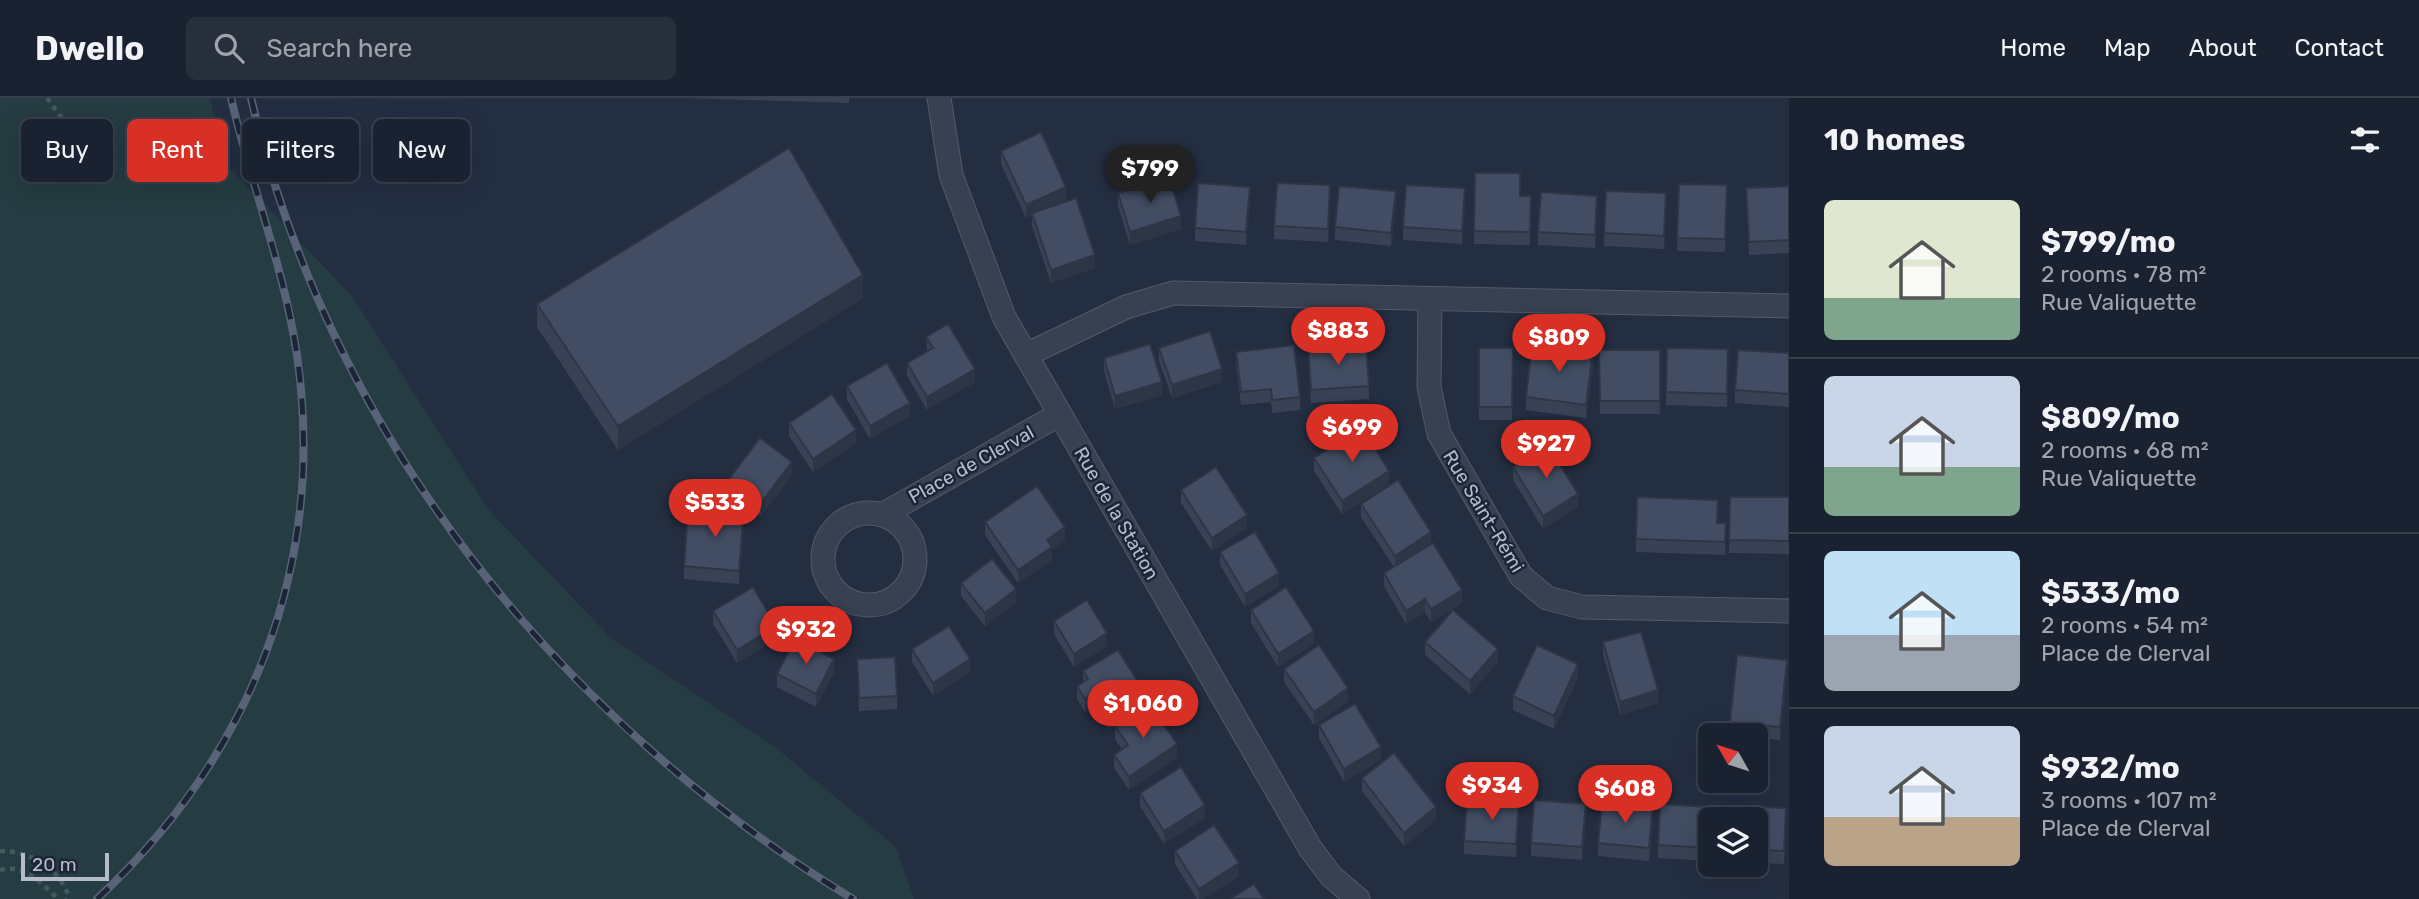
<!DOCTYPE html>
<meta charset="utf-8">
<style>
:root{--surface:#1a2231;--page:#272f3d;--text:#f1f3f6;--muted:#9fa4ab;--line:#383f4d;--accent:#d93025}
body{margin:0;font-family:Rubik,sans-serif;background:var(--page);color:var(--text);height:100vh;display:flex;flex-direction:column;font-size:26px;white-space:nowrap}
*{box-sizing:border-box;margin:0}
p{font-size:23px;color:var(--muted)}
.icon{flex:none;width:38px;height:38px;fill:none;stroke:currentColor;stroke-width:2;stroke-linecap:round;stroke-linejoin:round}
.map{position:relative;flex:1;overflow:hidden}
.side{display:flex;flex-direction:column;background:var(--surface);width:630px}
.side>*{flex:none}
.guide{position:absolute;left:21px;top:21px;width:665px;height:63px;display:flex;gap:14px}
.needle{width:46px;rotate:309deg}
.fabs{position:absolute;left:1698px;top:625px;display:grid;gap:14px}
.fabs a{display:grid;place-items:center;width:70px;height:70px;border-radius:10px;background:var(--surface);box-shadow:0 7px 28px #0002,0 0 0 2px var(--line);font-size:35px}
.scale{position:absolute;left:21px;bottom:18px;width:88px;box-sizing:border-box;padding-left:7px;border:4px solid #b4bbcb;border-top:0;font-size:19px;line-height:24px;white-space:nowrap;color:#b4bbcb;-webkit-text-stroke:5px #1c2536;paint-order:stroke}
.price{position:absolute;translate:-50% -60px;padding:0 16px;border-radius:24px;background:var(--accent);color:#fff;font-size:23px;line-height:46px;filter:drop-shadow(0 2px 4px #0008)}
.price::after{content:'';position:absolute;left:50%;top:42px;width:21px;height:16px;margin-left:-10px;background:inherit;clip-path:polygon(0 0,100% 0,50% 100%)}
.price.selected{background:#222;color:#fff}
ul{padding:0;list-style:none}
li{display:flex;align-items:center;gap:21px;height:175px;padding:0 35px}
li+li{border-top:2px solid var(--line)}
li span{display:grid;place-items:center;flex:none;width:196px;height:140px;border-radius:10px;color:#555}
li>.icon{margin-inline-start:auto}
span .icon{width:84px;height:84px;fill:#fffc;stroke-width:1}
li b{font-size:30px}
h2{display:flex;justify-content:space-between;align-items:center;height:84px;padding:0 35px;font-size:30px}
.pill{padding:0 24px;border-radius:10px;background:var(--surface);box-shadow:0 7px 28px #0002,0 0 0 2px var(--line);font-size:24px;line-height:63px}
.pill.selected{background:var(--accent);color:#fff}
header{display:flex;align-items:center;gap:42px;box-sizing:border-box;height:98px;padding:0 35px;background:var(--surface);border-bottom:2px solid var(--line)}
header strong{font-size:33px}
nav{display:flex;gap:38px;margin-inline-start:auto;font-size:24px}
.search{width:490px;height:63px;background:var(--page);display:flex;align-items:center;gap:18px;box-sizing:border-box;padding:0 24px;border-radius:10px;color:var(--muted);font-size:26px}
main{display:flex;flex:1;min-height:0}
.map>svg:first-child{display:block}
.green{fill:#253c42}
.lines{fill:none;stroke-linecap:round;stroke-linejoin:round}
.street-casing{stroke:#535b6b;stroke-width:25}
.path{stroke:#44595f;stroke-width:4.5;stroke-dasharray:5 5;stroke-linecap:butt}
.street{stroke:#384051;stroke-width:23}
.rail-casing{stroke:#596378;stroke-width:8}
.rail{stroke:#1c2536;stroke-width:5;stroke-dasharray:16;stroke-linecap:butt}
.wall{fill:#394255}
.shaded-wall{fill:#2e3645}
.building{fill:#424d63;stroke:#2e3645;stroke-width:2}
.labels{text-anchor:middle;stroke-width:5;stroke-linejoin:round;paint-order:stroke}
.street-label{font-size:19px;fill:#b4bbcb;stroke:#1c2536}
</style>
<header>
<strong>Dwello</strong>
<div class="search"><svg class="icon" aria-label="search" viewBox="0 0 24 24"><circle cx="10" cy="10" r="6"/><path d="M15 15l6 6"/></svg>Search here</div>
<nav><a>Home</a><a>Map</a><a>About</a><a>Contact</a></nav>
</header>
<main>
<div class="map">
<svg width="1789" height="801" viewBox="0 0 1789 801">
<rect width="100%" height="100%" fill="#232e41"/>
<!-- green -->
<path class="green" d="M0 0H210L225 65 352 198 488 411 611 540 774 648 896 749 914 801H0Z"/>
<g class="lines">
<!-- street casing -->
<g class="street-casing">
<g id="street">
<path d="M939 0 951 77 1004 219 1310 750 1331 778 1358 801"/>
<path d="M1430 201 1429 289 1439 336 1521 478 1547 500 1582 509 1789 513"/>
<path d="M1026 257 1126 209 1173 195 1789 208"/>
<circle cx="869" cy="461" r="46"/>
<path d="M882 417 1060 316"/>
</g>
</g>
<!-- path -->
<g class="path">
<path d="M47 0 83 49"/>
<path d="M0 753C30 753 56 768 68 796L66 801"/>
<path d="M0 772C26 766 41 785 58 801"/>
</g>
<!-- street -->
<use href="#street" class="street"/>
<!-- rail casing -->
<g class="rail-casing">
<g id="rail">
<path d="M251 0C329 337 561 624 853 801"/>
<path d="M97 801C251 658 327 467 297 257 284 170 251 86 231 0"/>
</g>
</g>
<!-- rail -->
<use href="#rail" class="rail"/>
</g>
<!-- wall -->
<g class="wall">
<path d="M687 0H849V5Z"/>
<path d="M1001 53 1066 102 1048 110 1095 170 1051 185 1032 128V117L1026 120 1001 66Z"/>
<path d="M1475 75 1520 98H1531L1530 147 1474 146Z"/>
<path d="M1679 86 1727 87 1725 154 1677 153Z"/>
<path d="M1789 88V155L1749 157 1746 90Z"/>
<path d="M1118 95 1181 131 1130 147 1118 108Z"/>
<path d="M1330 100 1328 144 1274 141V128Z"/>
<path d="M1250 102 1246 147 1195 143V130Z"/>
<path d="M1465 103 1462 146 1403 142V129Z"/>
<path d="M1396 106 1391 148 1335 142V129Z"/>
<path d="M1666 108 1664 151 1604 148V135Z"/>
<path d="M1597 111 1595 150 1538 147V134Z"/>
<path d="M863 200 618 352 537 229V206Z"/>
<path d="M926 239 975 284 927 312 907 278V265L927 253Z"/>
<path d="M1159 250 1222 284 1172 300 1159 263Z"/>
<path d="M1308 250 1369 288V301L1311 305Z"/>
<path d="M1479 250H1513L1512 322H1479Z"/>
<path d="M1667 250 1728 251 1727 309 1666 307Z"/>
<path d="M1599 252H1660V316H1600Z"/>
<path d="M1236 254 1300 299V312L1272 315 1271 304 1241 307 1236 267Z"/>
<path d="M1789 255V309L1735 305V292Z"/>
<path d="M1104 260 1162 297 1115 311 1104 273Z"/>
<path d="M1593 266 1586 320 1526 312V299Z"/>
<path d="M847 288 910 318 870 341 847 301Z"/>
<path d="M789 325 856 345 813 374 789 338Z"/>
<path d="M1314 360 1389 386 1342 416 1314 373Z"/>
<path d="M1513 369 1578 409 1543 431 1513 382Z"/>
<path d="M792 377 761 418 729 394V381Z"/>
<path d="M1181 392 1247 430 1212 453 1181 405Z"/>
<path d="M1730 399H1789V456L1729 455Z"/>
<path d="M1361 406 1431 446 1462 505 1431 524 1425 514 1406 526 1384 488V475L1394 469 1361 419Z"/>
<path d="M744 424 739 486 684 481V468L695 425Z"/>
<path d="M985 424 1065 442 1052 452V462L1018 485 985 437Z"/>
<path d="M1717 425H1726L1725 457 1636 454V441Z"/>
<path d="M1220 454 1279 488 1245 509 1220 467Z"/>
<path d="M961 485 1016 504 985 528 961 498Z"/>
<path d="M1251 512 1314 546 1278 569 1251 525Z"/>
<path d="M713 513 776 541 737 565 713 526Z"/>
<path d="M1054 523 1107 548 1074 569 1054 536Z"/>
<path d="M1425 544 1498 564 1470 596 1425 557Z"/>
<path d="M1603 544 1658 605 1620 617 1603 557Z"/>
<path d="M912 551 970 574 933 598 912 564Z"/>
<path d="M857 561 897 598V611L859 613Z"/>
<path d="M1284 571 1348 603 1314 627 1284 584Z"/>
<path d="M1083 573 1146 607 1177 659 1129 692 1114 670V657L1122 652 1115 641V629L1109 632 1094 608 1085 614 1077 601V588L1083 584Z"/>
<path d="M834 574 816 609 777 589V576Z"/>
<path d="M1787 575 1780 642 1755 639V637H1730V624Z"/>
<path d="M1578 579 1554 631 1513 612V598Z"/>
<path d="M1319 627 1381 662 1344 684 1319 640Z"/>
<path d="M1362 680 1436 722 1404 748 1362 693Z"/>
<path d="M1140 695 1205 720 1164 746 1140 708Z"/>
<path d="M1519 717 1516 759 1464 756V743Z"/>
<path d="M1586 719 1582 762 1531 758V745Z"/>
<path d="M1711 721 1708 763 1658 760V747Z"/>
<path d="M1755 721 1786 723 1784 766 1755 765Z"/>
<path d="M1653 722 1649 763 1598 758V745Z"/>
<path d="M1175 753 1239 778 1203 801H1197L1175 766Z"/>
</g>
<!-- shaded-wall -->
<g class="shaded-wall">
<path d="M1066 89V102L1026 120V107Z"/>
<path d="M1250 89V102L1246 147V134Z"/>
<path d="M1465 90V103L1462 146V133Z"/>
<path d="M1396 93V106L1391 148V135Z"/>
<path d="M1597 98V111L1595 150V137Z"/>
<path d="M1181 118V131L1130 147V134Z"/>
<path d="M1095 157V170L1051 185V172Z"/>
<path d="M863 177V200L618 352V328Z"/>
<path d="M1593 253V266L1586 320V307Z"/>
<path d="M975 271V284L927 312V299Z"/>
<path d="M1222 271V284L1172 300V287Z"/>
<path d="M1162 284V297L1115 311V298Z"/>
<path d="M910 305V318L870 341V328Z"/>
<path d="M856 332V345L813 374V361Z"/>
<path d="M792 364V377L761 418V405Z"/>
<path d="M1389 373V386L1342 416V403Z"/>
<path d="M1578 396V409L1543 431V418Z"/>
<path d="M744 411V424L739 486V473Z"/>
<path d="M1247 417V430L1212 453V440Z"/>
<path d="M1065 429V442L1052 452V462L1018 485V472L1047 442Z"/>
<path d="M1431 434V447L1395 471V458Z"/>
<path d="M1279 475V488L1245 509V496Z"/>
<path d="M1016 491V504L985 528V515Z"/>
<path d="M1462 492V505L1431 524V511Z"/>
<path d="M1425 501V514L1406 526V513Z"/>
<path d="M776 528V541L737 565V552Z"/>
<path d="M1314 533V546L1278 569V556Z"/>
<path d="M1107 535V548L1074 569V556Z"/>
<path d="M1498 551V564L1470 596V583Z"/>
<path d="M834 561V574L816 609V596Z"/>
<path d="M970 561V574L933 598V585Z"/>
<path d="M1787 562V575L1780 642V629Z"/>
<path d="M1578 566V579L1554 631V618Z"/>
<path d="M1348 590V603L1314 627V614Z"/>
<path d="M1658 592V605L1620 617V604Z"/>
<path d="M1094 595V608L1085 614V601Z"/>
<path d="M1146 597V610L1109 632V619Z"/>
<path d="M1177 646V659L1129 692V679Z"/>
<path d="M1381 649V662L1344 684V671Z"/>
<path d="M1519 704V717L1516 759V746Z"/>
<path d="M1586 706V719L1582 762V749Z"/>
<path d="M1205 707V720L1164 746V733Z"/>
<path d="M1436 709V722L1404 748V735Z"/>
<path d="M1653 709V722L1649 763V750Z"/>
<path d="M1239 765V778L1203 801H1199V791Z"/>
</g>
<!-- building -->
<g class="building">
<path d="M1041 34 1066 89 1026 107 1001 53Z"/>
<path d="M789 50 863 177 618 328 537 206Z"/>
<path d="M1475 75H1520V98H1531L1530 134 1474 133Z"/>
<path d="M1169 79 1181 118 1130 134 1118 95Z"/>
<path d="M1198 85 1250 89 1246 134 1195 130Z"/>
<path d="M1277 85 1330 87 1328 131 1274 128Z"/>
<path d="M1679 86 1727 87 1725 141 1677 140Z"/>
<path d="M1406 87 1465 90 1462 133 1403 129Z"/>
<path d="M1339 88 1396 93 1391 135 1335 129Z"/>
<path d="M1789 88V142L1749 144 1746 90Z"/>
<path d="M1606 93 1666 95 1664 138 1604 135Z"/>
<path d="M1541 94 1597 98 1595 137 1538 134Z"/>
<path d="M1076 100 1095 157 1051 172 1032 115Z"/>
<path d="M948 226 975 271 927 299 907 265 933 250 926 239Z"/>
<path d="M1210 233 1222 271 1172 287 1159 250Z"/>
<path d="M1150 246 1162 284 1115 298 1104 260Z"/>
<path d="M1366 246 1369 288 1311 292 1308 250Z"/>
<path d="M1532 246 1593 253 1586 307 1526 299Z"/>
<path d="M1294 247 1300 299 1272 302 1271 291 1241 294 1236 254Z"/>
<path d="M1479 250H1513L1512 309H1479Z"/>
<path d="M1667 250 1728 251 1727 296 1666 294Z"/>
<path d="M1599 252H1660V303H1600Z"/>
<path d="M1738 252 1789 255V296L1735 292Z"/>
<path d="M887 265 910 305 870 328 847 288Z"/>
<path d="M832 296 856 332 813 361 789 325Z"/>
<path d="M1362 330 1389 373 1342 403 1314 360Z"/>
<path d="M760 340 792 364 761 405 729 381Z"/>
<path d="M1548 347 1578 396 1543 418 1513 369Z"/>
<path d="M1216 369 1247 417 1212 440 1181 392Z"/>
<path d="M1398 382 1431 434 1395 458 1361 406Z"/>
<path d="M1037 388 1065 429 1047 442 1052 449 1018 472 985 424Z"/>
<path d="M1637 399 1718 402 1717 425H1726L1725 444 1636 441Z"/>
<path d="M1730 399H1789V443L1729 442Z"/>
<path d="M696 407 744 411 739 473 684 468 687 425H695Z"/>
<path d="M1255 434 1279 475 1245 496 1220 454Z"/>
<path d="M1433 445 1462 492 1431 511 1425 501 1406 513 1384 475Z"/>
<path d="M992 461 1016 491 985 515 961 485Z"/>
<path d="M753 489 776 528 737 552 713 513Z"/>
<path d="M1286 489 1314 533 1278 556 1251 512Z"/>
<path d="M1087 502 1107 535 1074 556 1054 523Z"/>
<path d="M1453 512 1498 551 1470 583 1425 544Z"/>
<path d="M949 528 970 561 933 585 912 551Z"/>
<path d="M1641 534 1658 592 1620 604 1603 544Z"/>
<path d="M795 541 834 561 816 596 777 576Z"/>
<path d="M1319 547 1348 590 1314 614 1284 571Z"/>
<path d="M1537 547 1578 566 1554 618 1513 598Z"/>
<path d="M1118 552 1146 597 1109 619 1094 595 1085 601 1077 588 1088 581 1083 573Z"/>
<path d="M1737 557 1787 562 1780 629 1730 624Z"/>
<path d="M895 559 897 598 859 600 857 561Z"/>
<path d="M1149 605 1177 646 1129 679 1114 657 1128 647 1115 628Z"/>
<path d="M1355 606 1381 649 1344 671 1319 627Z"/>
<path d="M1394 655 1436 709 1404 735 1362 680Z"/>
<path d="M1181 669 1205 707 1164 733 1140 695Z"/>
<path d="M1467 701 1519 704 1516 746 1464 743Z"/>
<path d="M1534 702 1586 706 1582 749 1531 745Z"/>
<path d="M1602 704 1653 709 1649 750 1598 745Z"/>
<path d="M1660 706 1711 709 1708 750 1658 747Z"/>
<path d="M1734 708 1786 710 1784 753 1755 752V721H1733Z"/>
<path d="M1214 727 1239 765 1199 791 1175 753Z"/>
<path d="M1254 786 1264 801H1230Z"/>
</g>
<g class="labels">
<!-- street labels -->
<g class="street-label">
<text transform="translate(971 366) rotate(-29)" y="7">Place de Clerval</text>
<text transform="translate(1484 413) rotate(59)" y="7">Rue Saint-Rémi</text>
<text transform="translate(1117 415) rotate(60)" y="7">Rue de la Station</text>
</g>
</g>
</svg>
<div class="fabs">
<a><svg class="needle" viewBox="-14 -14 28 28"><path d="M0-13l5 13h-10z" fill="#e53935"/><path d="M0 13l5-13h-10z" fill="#9fa4ab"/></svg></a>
<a><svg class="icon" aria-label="layers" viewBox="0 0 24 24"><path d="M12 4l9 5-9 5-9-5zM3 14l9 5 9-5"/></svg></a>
</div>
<div class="scale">20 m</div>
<b class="price selected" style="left:1150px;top:107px">$799</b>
<b class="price" style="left:1338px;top:269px">$883</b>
<b class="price" style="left:1559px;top:276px">$809</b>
<b class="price" style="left:1352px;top:366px">$699</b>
<b class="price" style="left:1546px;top:382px">$927</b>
<b class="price" style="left:715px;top:441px">$533</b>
<b class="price" style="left:806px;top:568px">$932</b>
<b class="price" style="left:1143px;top:642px">$1,060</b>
<b class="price" style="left:1492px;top:724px">$934</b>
<b class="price" style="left:1625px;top:727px">$608</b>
<div class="guide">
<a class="pill">Buy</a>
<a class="pill selected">Rent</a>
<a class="pill">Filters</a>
<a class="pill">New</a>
</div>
</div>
<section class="side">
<h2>10 homes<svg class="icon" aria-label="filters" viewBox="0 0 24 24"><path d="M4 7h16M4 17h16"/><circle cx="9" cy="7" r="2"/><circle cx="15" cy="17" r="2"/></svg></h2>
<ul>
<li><span style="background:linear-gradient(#dfe7d0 70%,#7fa58c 0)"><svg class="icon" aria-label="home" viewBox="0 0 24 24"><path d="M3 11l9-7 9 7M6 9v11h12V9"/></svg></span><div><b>$799/mo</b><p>2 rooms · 78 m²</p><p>Rue Valiquette</p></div></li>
<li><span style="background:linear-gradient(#c9d6e8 65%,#7fa58c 0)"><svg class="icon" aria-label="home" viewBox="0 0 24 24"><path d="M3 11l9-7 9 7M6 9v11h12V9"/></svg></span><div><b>$809/mo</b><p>2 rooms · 68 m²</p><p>Rue Valiquette</p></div></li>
<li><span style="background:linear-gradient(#bfe0f5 60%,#9aa5b1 0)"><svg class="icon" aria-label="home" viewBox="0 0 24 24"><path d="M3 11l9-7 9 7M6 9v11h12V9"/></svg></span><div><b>$533/mo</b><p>2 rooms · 54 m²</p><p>Place de Clerval</p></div></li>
<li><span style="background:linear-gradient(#c9d6e8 65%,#b9a48a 0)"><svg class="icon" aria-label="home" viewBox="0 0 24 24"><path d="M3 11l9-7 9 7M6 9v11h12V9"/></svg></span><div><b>$932/mo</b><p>3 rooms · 107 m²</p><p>Place de Clerval</p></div></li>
</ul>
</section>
</main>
